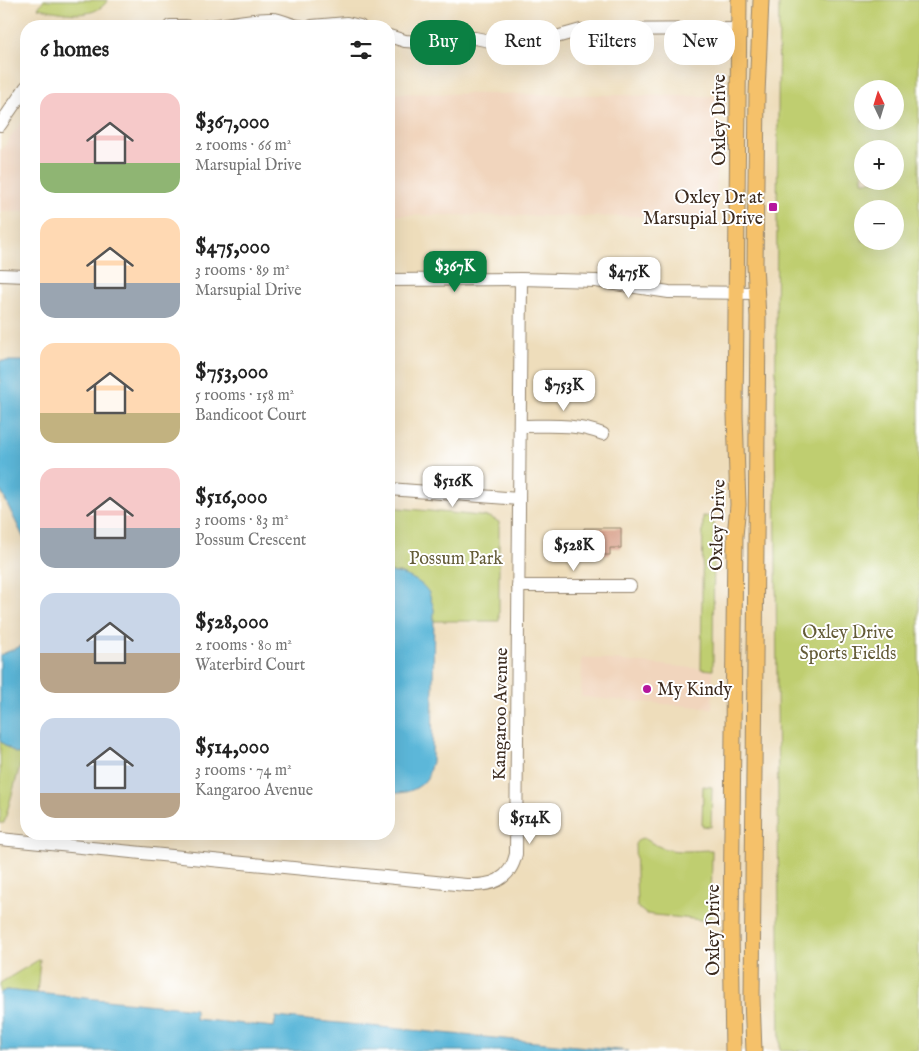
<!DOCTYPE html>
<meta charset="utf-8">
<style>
:root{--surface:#fff;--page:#f6f6f6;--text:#222;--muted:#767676;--accent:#0b8043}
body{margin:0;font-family:"IM FELL English",serif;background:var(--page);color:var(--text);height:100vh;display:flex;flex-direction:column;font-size:19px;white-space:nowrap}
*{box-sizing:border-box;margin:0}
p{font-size:16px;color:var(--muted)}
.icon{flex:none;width:28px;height:28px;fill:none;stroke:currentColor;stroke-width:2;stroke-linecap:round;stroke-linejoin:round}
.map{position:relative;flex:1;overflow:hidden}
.details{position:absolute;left:20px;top:20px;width:375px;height:820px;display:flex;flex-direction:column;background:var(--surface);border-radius:20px;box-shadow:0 5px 20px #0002}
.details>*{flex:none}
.top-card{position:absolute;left:410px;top:20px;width:434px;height:45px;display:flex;gap:10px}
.needle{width:32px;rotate:356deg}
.buttons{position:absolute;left:854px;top:80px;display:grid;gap:10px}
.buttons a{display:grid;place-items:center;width:50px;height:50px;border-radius:50%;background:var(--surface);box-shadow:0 5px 20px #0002;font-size:25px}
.price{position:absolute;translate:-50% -42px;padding:0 11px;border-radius:10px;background:#fff;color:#222;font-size:16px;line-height:32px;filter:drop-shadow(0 1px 2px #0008)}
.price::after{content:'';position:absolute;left:50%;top:30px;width:15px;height:11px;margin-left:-8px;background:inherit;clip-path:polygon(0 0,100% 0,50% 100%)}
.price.current{background:var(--accent);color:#fff}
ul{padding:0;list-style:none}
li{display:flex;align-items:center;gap:15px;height:125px;padding:0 20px}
li span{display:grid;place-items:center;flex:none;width:140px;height:100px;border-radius:15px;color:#555}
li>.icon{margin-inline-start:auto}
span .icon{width:60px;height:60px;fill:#fffc;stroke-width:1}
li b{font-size:21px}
h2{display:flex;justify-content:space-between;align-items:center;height:60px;padding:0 20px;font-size:21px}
.pill{padding:0 18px;border-radius:20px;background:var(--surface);box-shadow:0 5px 20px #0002;font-size:18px;line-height:45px}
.pill.current{background:var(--accent);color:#fff}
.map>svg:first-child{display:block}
.built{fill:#f1d5bd}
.green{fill:#bfce70;stroke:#7d7c47;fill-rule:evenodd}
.water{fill:#5bb7d9;stroke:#4b707c}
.building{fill:#daa48f}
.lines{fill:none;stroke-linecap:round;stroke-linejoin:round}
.minor-casing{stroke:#94846c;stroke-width:14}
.major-casing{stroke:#94846c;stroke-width:17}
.minor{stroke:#fff;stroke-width:12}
.major{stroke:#f5c16b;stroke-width:15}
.poi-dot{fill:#b5179e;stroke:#fff;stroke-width:2}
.labels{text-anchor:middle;stroke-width:4;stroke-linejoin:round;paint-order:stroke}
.street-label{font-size:18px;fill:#3b2a1e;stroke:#fff}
.poi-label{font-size:18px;fill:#3b2a1e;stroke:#fff;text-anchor:end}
.park-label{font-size:18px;fill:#635b37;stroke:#fff}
</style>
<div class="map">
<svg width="919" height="1051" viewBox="0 0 919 1051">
<rect width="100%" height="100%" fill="#fff"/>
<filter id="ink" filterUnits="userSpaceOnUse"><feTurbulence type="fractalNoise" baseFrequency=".02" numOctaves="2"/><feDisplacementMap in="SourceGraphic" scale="10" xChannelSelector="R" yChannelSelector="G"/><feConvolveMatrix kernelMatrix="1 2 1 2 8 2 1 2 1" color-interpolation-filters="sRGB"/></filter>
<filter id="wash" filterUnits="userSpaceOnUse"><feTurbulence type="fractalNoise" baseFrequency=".0096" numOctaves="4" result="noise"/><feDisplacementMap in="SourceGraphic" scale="20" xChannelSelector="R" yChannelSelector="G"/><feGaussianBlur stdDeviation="1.12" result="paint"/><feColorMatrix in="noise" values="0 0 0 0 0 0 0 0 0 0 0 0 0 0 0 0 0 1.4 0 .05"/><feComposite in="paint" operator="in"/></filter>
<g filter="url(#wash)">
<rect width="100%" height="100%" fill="#edb"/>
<!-- built -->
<g class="built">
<path d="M389 93 717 96 716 217 389 215Z"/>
<path d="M26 115V212H0V152Z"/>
<path d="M582 657 713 670 712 708 581 697Z"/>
</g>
<!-- green -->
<g class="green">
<path d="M44 0H108C93 22 61 12 38 8Z"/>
<path d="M779 0H919V1051H780L775 442ZM862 89H895V121H862ZM862 149H895V181H862ZM862 209H895V241H862Z"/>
<path d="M389 507 490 517 499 522V621H433L434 609 417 582 400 573 389 572Z"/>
<path d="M703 516 714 517 713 670 701 669Z"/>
<path d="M0 741 15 753 23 755 4 823H0Z"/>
<path d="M703 786 712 787 711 827 702 826Z"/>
<path d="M643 838C649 840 652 844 658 846 673 854 695 850 712 850L711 921 646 914 637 907 635 844 639 839Z"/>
<path d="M40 959 37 994 6 990 0 993V983Z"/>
</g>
<!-- water -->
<g class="water">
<path d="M0 361H26V543L0 489Z"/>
<path d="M389 572C402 573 422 580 429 593 431 598 432 604 434 609L432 762C430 767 429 774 427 778 418 791 403 794 389 793Z"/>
<path d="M26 644V756L15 753 0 741V655Z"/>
<path d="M6 990 195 1009V1019L274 1027 276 1017 629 1051H1L0 993Z"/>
</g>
<g id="blocks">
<!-- building -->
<path class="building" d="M584 528H621V548H610V555H595V548H584Z"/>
</g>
</g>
<g filter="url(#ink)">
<use href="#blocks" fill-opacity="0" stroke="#94846c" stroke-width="1"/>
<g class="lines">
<!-- minor casing -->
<g class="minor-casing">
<g id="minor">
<path d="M170 26H186"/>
<path d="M206 26C228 25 250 18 273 19 282 19 290 26 300 26"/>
<path d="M312 26 347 23 360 26"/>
<path d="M389 36 405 41 418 42 475 38 509 45 524 46 581 30 739 29"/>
<path d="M0 125 26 87"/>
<path d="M0 275 26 276"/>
<path d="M389 280 521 279 596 281 669 292 757 293"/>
<path d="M520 426C549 426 574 423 603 434"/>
<path d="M389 489 519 499"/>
<path d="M518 586H630"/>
<path d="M0 839 466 885C491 886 510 881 516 854L521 279"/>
</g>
</g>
<!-- major casing -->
<g class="major-casing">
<g id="major">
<path d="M733 1051 731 929 735 536 738 505 735 415 739 0"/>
<path d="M754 1051 752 998 758 317 755 266 757 94 761 0"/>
</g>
</g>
<!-- minor -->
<use href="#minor" class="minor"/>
<!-- major -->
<use href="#major" class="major"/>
</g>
</g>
<!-- markers -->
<g class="poi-dot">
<rect x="768" y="202" width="10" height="10" rx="2.5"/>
<circle cx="647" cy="689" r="5"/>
</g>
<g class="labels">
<!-- street labels -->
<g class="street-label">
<text transform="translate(719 120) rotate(-90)" y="6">Oxley Drive</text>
<text transform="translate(717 525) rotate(-88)" y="6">Oxley Drive</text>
<text transform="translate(500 714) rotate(-89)" y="6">Kangaroo Avenue</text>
<text transform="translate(713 930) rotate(-90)" y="6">Oxley Drive</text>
</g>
<!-- poi labels -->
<g class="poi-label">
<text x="763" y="203">Oxley Dr at<tspan x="763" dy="21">Marsupial Drive</tspan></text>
<text x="657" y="695" text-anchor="start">My Kindy</text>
</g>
<!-- park labels -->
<g class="park-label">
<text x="456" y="564">Possum Park</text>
<text x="848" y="638">Oxley Drive<tspan x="848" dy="21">Sports Fields</tspan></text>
</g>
</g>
</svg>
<div class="buttons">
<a><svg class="needle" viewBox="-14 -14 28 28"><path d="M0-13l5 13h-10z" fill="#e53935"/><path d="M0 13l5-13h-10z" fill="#767676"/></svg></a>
<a>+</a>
<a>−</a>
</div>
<b class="price current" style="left:455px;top:293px">$367K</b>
<b class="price" style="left:629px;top:299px">$475K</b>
<b class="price" style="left:564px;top:412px">$753K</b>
<b class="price" style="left:453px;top:508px">$516K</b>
<b class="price" style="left:574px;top:572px">$528K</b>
<b class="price" style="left:530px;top:845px">$514K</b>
<div class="top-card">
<a class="pill current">Buy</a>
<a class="pill">Rent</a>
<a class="pill">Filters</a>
<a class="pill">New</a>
</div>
<section class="details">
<h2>6 homes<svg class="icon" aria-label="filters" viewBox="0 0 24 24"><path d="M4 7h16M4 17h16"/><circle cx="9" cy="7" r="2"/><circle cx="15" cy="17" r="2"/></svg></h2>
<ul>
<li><span style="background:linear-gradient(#f6c9c9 70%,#8fb573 0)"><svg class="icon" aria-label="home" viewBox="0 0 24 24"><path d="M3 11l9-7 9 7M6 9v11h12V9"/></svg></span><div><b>$367,000</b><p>2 rooms · 66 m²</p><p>Marsupial Drive</p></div></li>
<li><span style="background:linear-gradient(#ffd9b3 65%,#9aa5b1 0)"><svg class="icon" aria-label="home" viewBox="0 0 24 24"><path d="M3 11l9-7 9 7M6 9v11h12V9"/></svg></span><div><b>$475,000</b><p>3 rooms · 89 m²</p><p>Marsupial Drive</p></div></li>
<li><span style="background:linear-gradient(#ffd9b3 70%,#c2b280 0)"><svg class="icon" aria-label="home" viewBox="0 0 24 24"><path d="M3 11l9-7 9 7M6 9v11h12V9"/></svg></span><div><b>$753,000</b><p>5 rooms · 158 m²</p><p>Bandicoot Court</p></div></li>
<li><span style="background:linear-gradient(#f6c9c9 60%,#9aa5b1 0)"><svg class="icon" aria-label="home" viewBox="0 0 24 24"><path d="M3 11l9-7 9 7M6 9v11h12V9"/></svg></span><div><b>$516,000</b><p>3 rooms · 83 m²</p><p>Possum Crescent</p></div></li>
<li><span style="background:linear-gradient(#c9d6e8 60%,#b9a48a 0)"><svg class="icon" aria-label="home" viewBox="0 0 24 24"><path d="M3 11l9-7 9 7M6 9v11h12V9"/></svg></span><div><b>$528,000</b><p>2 rooms · 80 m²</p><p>Waterbird Court</p></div></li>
<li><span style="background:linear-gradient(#c9d6e8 75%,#b9a48a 0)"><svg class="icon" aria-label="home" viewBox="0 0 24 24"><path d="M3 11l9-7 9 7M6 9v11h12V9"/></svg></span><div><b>$514,000</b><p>3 rooms · 74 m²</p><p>Kangaroo Avenue</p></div></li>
</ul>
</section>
</div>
